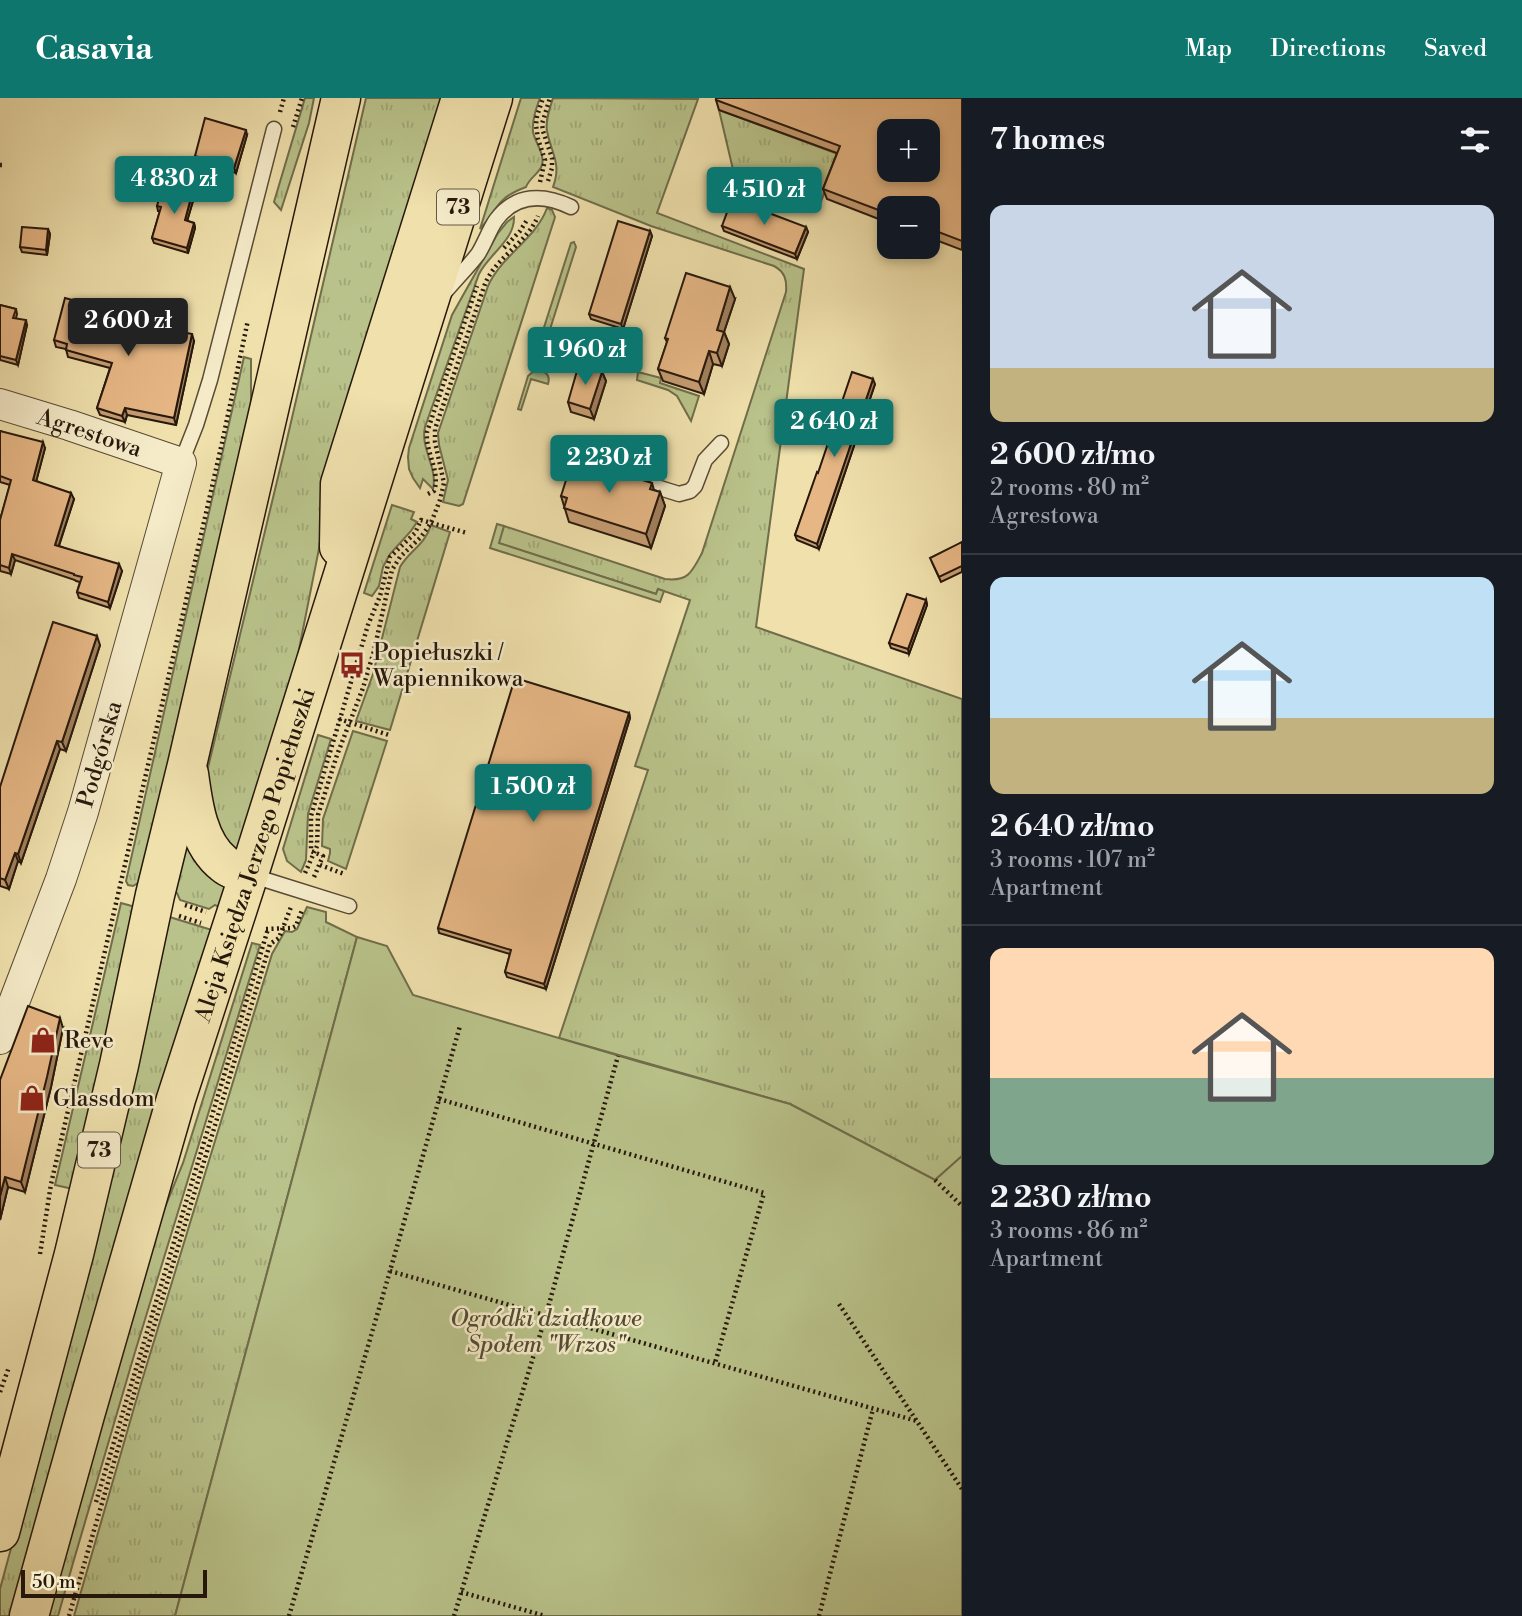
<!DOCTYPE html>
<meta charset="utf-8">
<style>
:root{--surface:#171b24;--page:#20242c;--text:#f1f3f6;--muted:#9ea1a6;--line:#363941;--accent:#0f766e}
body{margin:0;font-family:"Libre Bodoni",serif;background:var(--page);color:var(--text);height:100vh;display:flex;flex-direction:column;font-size:26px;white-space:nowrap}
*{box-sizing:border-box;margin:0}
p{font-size:23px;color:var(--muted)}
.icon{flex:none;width:38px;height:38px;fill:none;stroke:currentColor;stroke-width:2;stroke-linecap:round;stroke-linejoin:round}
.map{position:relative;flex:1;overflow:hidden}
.panel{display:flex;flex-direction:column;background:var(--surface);width:560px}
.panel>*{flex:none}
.controls{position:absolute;left:877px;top:21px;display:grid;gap:14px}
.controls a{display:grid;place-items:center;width:63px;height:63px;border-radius:14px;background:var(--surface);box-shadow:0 4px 10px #0003;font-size:35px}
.scale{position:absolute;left:21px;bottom:18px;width:186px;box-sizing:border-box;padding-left:7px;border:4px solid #27180c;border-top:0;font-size:19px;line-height:24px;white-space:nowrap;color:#27180c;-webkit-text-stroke:5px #f5ebc9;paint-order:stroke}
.price{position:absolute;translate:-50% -60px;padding:0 16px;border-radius:7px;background:var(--accent);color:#fff;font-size:23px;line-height:46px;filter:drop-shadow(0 2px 4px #0008)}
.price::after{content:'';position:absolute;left:50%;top:42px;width:21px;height:16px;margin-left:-10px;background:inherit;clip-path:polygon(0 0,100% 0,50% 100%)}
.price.current{background:#222;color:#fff}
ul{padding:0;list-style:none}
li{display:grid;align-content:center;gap:14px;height:371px;padding:0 28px}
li+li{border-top:2px solid var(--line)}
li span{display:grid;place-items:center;height:217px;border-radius:14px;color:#555}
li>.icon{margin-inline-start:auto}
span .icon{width:126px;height:126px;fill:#fffc;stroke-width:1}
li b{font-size:30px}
h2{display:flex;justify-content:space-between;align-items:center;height:84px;padding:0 28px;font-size:30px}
header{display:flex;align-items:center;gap:42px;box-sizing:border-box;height:98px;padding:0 35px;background:var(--accent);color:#fff}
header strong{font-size:33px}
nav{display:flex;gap:38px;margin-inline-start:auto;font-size:24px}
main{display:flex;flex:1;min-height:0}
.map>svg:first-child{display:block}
.grass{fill:url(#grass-tufts);stroke:#706d4b;stroke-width:2}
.garden{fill:#b9c28a;stroke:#706d4b;stroke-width:2}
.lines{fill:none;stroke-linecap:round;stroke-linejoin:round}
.lane-casing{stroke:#594a34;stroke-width:17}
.street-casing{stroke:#594a34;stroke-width:32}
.primary-casing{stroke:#27180c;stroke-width:41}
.path{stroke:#27180c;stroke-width:4.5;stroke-dasharray:2 3.5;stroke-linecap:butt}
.lane{stroke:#f5ebc9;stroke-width:14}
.street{stroke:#f5ebc9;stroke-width:30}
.primary{stroke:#efe0ac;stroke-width:38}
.wall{fill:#c69d72;stroke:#27180c;stroke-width:2}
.shaded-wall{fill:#a1805d;stroke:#27180c;stroke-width:2}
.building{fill:#e6b785;stroke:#27180c;stroke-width:2;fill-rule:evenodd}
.labels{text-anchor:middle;stroke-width:5;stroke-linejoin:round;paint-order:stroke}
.shield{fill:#f5ebc9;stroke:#655745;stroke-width:2}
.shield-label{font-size:21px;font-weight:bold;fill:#27180c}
.street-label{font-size:23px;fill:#27180c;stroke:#f5ebc9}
.poi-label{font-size:23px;fill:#27180c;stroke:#f5ebc9;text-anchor:start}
.park-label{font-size:23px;font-style:italic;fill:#534b32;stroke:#f5ebc9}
</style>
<header>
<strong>Casavia</strong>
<nav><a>Map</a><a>Directions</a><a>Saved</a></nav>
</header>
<main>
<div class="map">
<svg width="962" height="1518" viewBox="0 0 962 1518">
<defs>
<pattern id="grass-tufts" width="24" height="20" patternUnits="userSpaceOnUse" patternTransform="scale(1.75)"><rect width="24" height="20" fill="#b9c28a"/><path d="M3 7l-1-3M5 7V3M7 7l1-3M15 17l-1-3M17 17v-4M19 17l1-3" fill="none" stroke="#9fa676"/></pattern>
</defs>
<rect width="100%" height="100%" fill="#efe0ac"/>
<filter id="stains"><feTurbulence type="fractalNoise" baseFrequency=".00286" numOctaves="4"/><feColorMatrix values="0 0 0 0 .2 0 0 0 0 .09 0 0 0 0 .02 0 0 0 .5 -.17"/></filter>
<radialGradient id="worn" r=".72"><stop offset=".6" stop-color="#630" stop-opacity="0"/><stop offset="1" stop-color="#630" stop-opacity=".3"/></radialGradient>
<!-- grass -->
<g class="grass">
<path d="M305 0H314L309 25 281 112 274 104Z"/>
<path d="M366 0H453L332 385 286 617 234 761 205 695 206 678 285 350Z"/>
<path d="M521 0H540C536 11 532 22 533 34 535 44 545 56 542 67 540 75 529 80 526 89 494 101 499 111 480 131Z"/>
<path d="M553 0 698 1 657 115 804 171 756 529 962 601V1058L935 1082 790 1006 559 940 648 672 635 668 690 502 658 491 656 496 498 445 504 428 665 481C688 484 692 474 702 455L786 194C787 182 785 174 774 168L651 128 553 89C562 65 551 55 547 33 545 22 550 10 553 0Z"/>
<path d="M719 12 838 56 818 112 735 80Z"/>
<path d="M547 110 552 112 555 119 463 406 459 408 443 404 448 382 439 347 438 335 488 188C501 158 536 141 547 110Z"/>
<path d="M514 119C515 142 489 156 479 176L425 329C420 350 438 370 433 391L423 381 420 390 413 380 409 371 408 359 409 350 452 217 498 135 507 124Z"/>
<path d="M574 144 576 149 546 244 544 249H540L539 245 571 145Z"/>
<path d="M244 259 251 261V316L144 786 138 785 133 788 128 787 126 783Z"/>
<path d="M535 272C544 272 551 276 548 286L531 281 521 312 518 311 528 278Z"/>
<path d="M638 274 661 280 660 285 699 298 691 323 677 298 668 292 637 282Z"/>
<path d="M392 407 414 414 411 421 417 424 411 433 390 456 383 469 379 488 372 498 364 495Z"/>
<path d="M431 427 450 434 390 632 356 623 373 576 400 469C409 453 425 447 431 427Z"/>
<path d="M353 633 387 643 346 771 328 763 330 755V751L322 748 323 721Z"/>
<path d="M318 637 331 641 308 716 306 762 301 774 287 763 283 751Z"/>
<path d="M183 734 230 783 222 811 215 807 209 811 180 802 177 795 169 793Z"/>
<path d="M121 805 139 810 73 1091 55 1087Z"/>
<path d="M307 809 326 814V824L357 839 175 1518H74L140 1289 272 856 285 833 292 834 297 831Z"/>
<path d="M163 817 215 833 11 1518H0V1491L69 1236Z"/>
<path d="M252 845 260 847 135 1254 73 1465 58 1518H44L146 1156 183 1065Z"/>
</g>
<!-- garden -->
<g class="garden">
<path d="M497 426 504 428 499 445 656 496 658 491 664 493 660 504 490 450Z"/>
<path d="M357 839 387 848 413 897 640 964 790 1006 935 1082 962 1058V1518H175Z"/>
</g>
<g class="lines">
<!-- lane casing -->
<g class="lane-casing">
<g id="lane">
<path d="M445 194C456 181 468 169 478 156 485 145 489 132 496 122 516 95 544 96 571 109"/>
<path d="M577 348 615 376 679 396 690 393 695 388 705 362 721 345"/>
<path d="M181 365 196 327 210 282 274 31"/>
<path d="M250 777 349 808"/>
</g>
</g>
<!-- street casing -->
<g class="street-casing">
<g id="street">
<path id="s1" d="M0 306 69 327 181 365 83 714 61 781 0 941"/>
</g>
</g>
<!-- primary casing -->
<g class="primary-casing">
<g id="primary">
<path d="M339 449 340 386 461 0"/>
<path d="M189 676C193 706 198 746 224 766 231 772 240 774 249 776"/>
<path d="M0 1434 74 1156 119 967 155 797 187 667 341 0"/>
<path id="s2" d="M29 1518 85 1317 176 1001 249 776 493 0"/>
</g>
</g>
<!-- path -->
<g class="path">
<path d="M280 14 284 0"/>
<path d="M293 29 302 0"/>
<path d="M0 67H4"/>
<path d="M548 83 552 70V60L543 33 542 26 550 0"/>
<path d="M540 84 545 62 538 41 536 27 537 18 543 0"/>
<path d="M504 150 520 133 527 122"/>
<path d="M428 396 434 393C441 374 425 354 427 334L477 188"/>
<path d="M339 621 389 637"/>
<path d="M320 767 344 776"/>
<path d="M305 775 317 748 318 717 337 657 363 590 374 553 392 472 400 459 421 439 431 425 440 402 444 385 435 344V331L485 186C496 159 527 145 538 118"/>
<path d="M314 779 323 758 311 753V718L368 527 380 498 390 459 415 435 421 422 467 435"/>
<path d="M185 807 206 814"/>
<path d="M179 818 201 825"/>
<path d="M266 831 292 830 296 828 302 812"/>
<path d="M439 1001 764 1095 715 1265"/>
<path d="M935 1082 962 1108"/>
<path d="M40 1156 51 1086 180 529 222 345 248 222"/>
<path d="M390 1173 917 1323"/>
<path d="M839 1206 962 1391"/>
<path d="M0 1294 9 1269"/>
<path d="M96 1404 268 831"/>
<path d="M461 1494 545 1518"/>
<path d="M69 1518 145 1258 270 846 279 840 291 809"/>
<path d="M289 1518 390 1173 460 928"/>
<path d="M454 1518 546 1217 618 958"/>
<path d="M819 1518 873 1311"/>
</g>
<!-- lane -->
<use href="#lane" class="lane"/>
<!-- street -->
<use href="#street" class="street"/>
<!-- primary -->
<use href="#primary" class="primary"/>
</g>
<!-- wall -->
<g class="wall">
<path d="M962 0V152L928 139V110H889V125L827 101 823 91 837 55 719 12 716 2Z"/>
<path d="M247 37 236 75 196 63 195 58Z"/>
<path d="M195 96 187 123 194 125 195 130 188 155 154 145 152 140 160 113H158L157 108Z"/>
<path d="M722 128 806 129 808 134 797 161 724 133Z"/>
<path d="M48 131 50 136 47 157 22 154 20 149Z"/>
<path d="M650 133 652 138 623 231 591 221 589 216Z"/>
<path d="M735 201 724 234 729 246 722 268 713 266 704 296 663 283 658 271 667 244 665 240Z"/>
<path d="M0 207 16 211 17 216 16 220 27 227 18 267 0 262Z"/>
<path d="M105 211 106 213 194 243 176 327 127 317 125 324 100 317 97 310 110 270 68 259 66 251 56 249 54 242Z"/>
<path d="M602 274 606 283 594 321 571 314 568 304Z"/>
<path d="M875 286 819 451 797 442 795 437 818 375Z"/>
<path d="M0 333 45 350 36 383 74 401 59 448 122 473 110 510 79 500 77 494 80 484 76 483 75 482 15 462 11 476 0 473V422L10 387 0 384Z"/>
<path d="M607 371 652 385 654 392 660 394 665 408 651 450 569 424 561 398Z"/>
<path d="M962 444V474L941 484 932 464Z"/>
<path d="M926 502 927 507 909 556 891 550 889 545Z"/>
<path d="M100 547 66 653 60 651 21 765 18 763 9 791 0 788V689Z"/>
<path d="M629 615 630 620 546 891 507 879 505 874 510 856 439 835 438 830Z"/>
<path d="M63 930 51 989 25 1094 8 1089 0 1122V982Z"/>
</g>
<!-- shaded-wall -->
<g class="shaded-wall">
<path d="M246 32 247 37 236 75 234 70Z"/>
<path d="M193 92 195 96 186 127 185 122Z"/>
<path d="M194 125 195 130 188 155 187 150Z"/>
<path d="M806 129 808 134 797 161 795 156Z"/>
<path d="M48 131 50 136 47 157 46 152Z"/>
<path d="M650 133 652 138 623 231 621 226Z"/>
<path d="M730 189 735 201 724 234 729 246 722 268 717 255V232Z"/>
<path d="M26 222 27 227 18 267 16 262Z"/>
<path d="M192 236 194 243 176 327 174 320Z"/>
<path d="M709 253 713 266 704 296 699 284Z"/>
<path d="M602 274 606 283 594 321 590 311Z"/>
<path d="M873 281 875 286 819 451 817 446Z"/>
<path d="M125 310 127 317 125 324 122 318Z"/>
<path d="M43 344 45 350 35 388 33 382Z"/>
<path d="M660 394 665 408 651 450 646 436Z"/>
<path d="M71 395 74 401 57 453 55 447Z"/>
<path d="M12 456 15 462 11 476 9 470Z"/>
<path d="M119 466 122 473 110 510 108 504Z"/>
<path d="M926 502 927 507 909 556 908 551Z"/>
<path d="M97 538 100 547 66 653 62 644Z"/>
<path d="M629 615 630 620 546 891 544 886Z"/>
<path d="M57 643 60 651 21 765 18 756Z"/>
<path d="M15 755 18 763 9 791 5 782Z"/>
<path d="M60 920 63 930 51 989 25 1094 21 1084Z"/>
<path d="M5 1079 8 1089 0 1122V1098Z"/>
</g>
<!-- building -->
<g class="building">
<path d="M716 0H962V143L928 130V110H889V116L823 91 840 48 716 2ZM889 33H928V72H889Z"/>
<path d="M205 20 246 32 234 70 195 58Z"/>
<path d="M164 83 193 92 185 122 194 125 187 150 152 140 161 109 157 108Z"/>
<path d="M732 101 806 129 795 156 722 128Z"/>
<path d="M618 123 650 133 621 226 589 216Z"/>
<path d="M22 129 48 131 46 152 20 149Z"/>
<path d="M686 175 730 189 717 232 724 234 717 255 709 253 699 284 658 271 668 241 665 240Z"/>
<path d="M65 200 105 211V213L156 229 192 236 174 320 125 310 122 318 97 310 112 265 66 252 67 246 54 242Z"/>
<path d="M0 207 16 211 13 220 26 222 16 262 0 258Z"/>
<path d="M579 266 602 274 590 311 568 304Z"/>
<path d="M852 274 873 281 817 446 795 437 817 374 818 375Z"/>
<path d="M0 333 43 344 33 382 71 395 55 447 119 466 108 504 77 494 82 479 74 477V476L12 456 9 470 0 467V422L11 382 0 378Z"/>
<path d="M581 357 592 361 607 371 652 385 650 391 660 394 646 436 564 410 567 400 561 398 573 360 580 362Z"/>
<path d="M962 444V468L939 479 930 460Z"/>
<path d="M907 496 926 502 908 551 889 545Z"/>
<path d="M53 524 97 538 62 644 57 643 18 756 15 755 5 782 0 780V689Z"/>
<path d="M515 580 629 615 544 886 505 874 511 852 438 830Z"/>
<path d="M28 908 60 920 47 979 21 1084 5 1079 0 1098V982Z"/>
</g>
<!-- icons -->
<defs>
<g id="bus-bare" transform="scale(2.1)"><path d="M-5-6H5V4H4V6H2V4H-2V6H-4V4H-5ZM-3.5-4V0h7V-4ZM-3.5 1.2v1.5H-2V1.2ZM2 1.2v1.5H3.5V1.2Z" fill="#8f2418" stroke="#f5ebc9" stroke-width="2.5" paint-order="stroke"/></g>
<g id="shop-bare" transform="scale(2.1)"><path d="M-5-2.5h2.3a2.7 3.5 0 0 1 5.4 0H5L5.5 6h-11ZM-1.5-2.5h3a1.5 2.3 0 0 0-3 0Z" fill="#8f2418" stroke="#f5ebc9" stroke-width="2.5" paint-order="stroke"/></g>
</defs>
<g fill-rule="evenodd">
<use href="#bus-bare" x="352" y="567"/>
<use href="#shop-bare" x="43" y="942"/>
<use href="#shop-bare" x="32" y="1000"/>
</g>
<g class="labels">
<!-- shield labels -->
<g class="shield">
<rect x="437" y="91.5" width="42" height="35" rx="5"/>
<rect x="78" y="1034.5" width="42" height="35" rx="5"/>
</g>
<g class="shield-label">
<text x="458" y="116">73</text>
<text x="99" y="1059">73</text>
</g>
<!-- street labels -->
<g class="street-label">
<text dy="8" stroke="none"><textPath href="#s1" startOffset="94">Agrestowa</textPath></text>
<text transform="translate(99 656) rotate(-74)" y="8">Podgórska</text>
<text dy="8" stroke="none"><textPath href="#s2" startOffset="794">Aleja Księdza Jerzego Popiełuszki</textPath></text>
</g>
<!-- poi labels -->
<g class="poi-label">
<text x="373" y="562">Popiełuszki /<tspan x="373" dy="26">Wapiennikowa</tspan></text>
<text x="64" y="950">Reve</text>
<text x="53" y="1008">Glassdom</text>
</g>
<!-- park labels -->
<g class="park-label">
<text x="546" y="1228">Ogródki działkowe<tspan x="546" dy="26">Społem "Wrzos"</tspan></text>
</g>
</g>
<rect width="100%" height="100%" filter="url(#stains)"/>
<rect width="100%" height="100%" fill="url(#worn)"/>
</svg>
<div class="controls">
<a>+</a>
<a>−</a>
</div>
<div class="scale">50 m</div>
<b class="price" style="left:174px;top:118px">4 830 zł</b>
<b class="price" style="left:764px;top:129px">4 510 zł</b>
<b class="price current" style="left:128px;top:260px">2 600 zł</b>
<b class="price" style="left:585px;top:289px">1 960 zł</b>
<b class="price" style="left:834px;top:361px">2 640 zł</b>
<b class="price" style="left:609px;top:397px">2 230 zł</b>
<b class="price" style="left:533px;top:726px">1 500 zł</b>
</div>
<section class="panel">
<h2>7 homes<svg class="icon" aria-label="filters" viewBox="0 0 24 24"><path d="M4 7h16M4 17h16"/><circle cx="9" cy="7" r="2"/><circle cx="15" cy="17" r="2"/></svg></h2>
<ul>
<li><span style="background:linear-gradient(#c9d6e8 75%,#c2b280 0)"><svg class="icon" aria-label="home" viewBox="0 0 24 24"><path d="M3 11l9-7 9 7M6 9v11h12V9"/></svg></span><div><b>2 600 zł/mo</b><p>2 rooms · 80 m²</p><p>Agrestowa</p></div></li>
<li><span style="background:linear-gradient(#bfe0f5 65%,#c2b280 0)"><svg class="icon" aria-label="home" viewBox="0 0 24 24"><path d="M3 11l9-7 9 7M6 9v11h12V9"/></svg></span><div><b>2 640 zł/mo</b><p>3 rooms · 107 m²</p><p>Apartment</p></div></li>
<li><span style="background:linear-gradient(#ffd9b3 60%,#7fa58c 0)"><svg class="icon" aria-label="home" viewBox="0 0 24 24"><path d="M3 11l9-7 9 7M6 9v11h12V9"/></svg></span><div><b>2 230 zł/mo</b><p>3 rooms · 86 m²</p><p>Apartment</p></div></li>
</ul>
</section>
</main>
